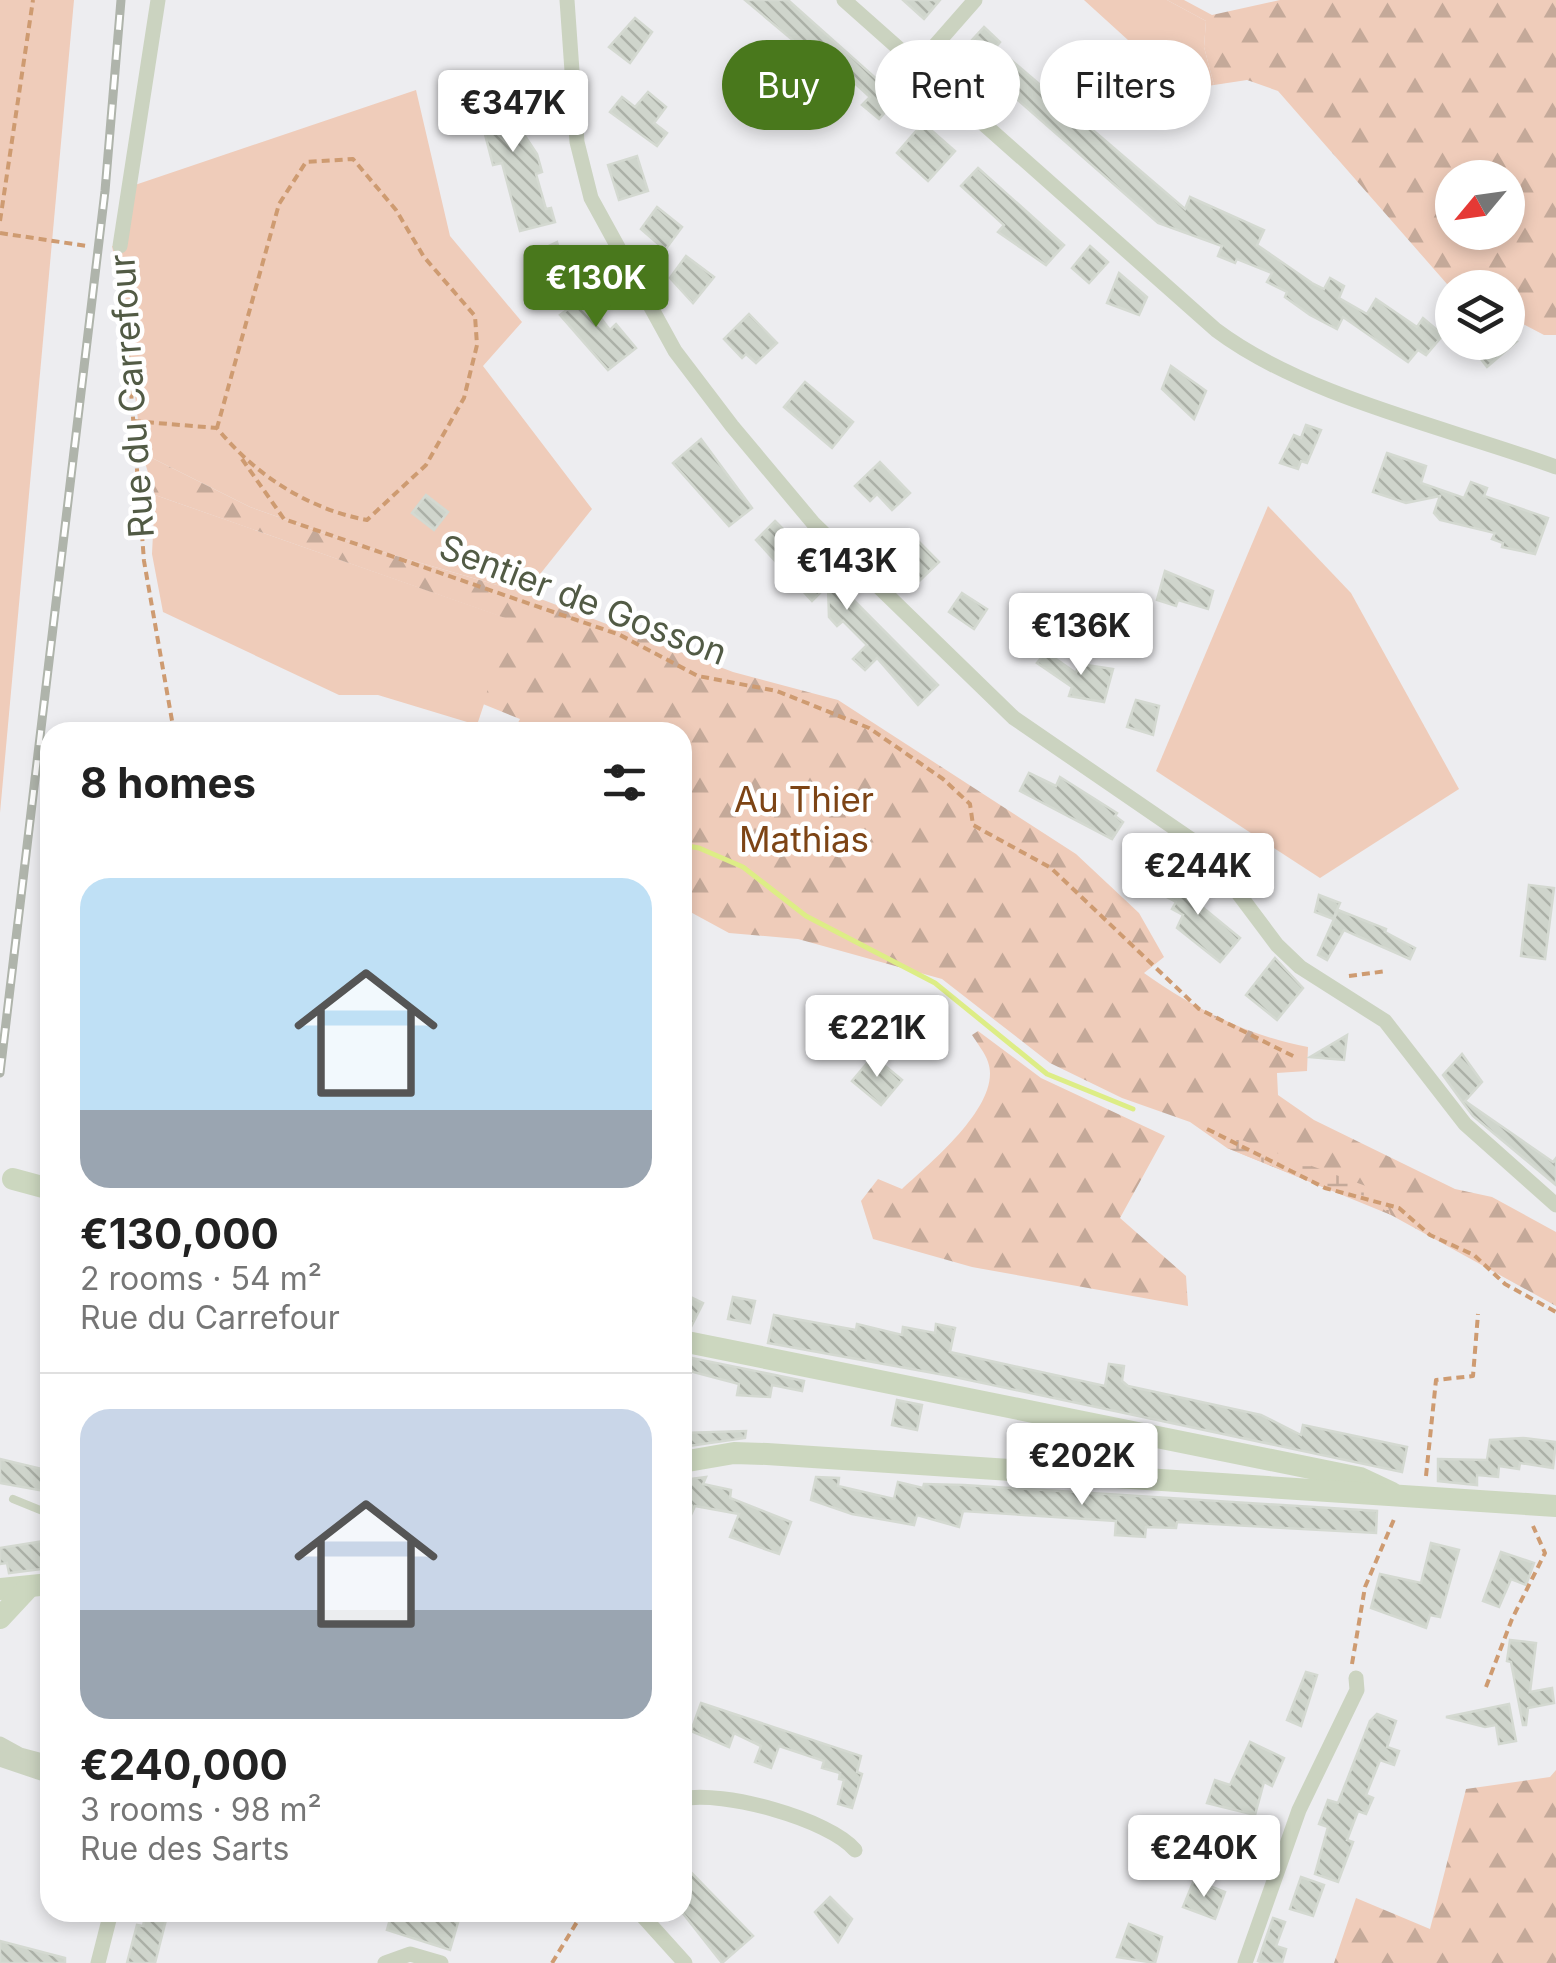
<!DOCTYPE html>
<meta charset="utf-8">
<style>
:root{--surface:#fff;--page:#f6f6f6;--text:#222;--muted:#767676;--line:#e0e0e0;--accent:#49781c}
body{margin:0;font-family:Inter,sans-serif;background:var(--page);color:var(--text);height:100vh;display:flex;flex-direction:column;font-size:38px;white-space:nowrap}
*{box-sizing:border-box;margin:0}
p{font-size:32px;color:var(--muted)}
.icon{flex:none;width:55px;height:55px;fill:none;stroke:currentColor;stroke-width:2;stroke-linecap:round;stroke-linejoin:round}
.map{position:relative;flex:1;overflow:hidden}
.details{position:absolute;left:40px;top:722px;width:652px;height:1200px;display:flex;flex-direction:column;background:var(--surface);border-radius:30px;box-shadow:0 5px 15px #0003}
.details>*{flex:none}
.guide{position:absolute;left:722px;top:40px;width:682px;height:90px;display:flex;gap:20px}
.needle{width:65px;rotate:241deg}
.fabs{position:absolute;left:1435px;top:160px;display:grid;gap:20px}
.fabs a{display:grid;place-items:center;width:90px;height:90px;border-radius:50%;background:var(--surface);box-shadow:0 5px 15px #0003;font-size:50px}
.price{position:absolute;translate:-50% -85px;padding:0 22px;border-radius:10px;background:#fff;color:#222;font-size:32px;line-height:65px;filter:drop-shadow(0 2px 5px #0008)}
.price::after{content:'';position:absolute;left:50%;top:60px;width:30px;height:22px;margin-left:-15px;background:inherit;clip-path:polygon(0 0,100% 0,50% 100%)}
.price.on{background:var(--accent);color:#fff}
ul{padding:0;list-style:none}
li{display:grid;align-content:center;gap:20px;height:530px;padding:0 40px}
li+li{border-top:2px solid var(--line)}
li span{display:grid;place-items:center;height:310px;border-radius:30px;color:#555}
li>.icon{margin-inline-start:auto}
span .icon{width:180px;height:180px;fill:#fffc;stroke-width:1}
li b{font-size:42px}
h2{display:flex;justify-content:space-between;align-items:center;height:120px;padding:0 40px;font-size:42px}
.pill{padding:0 35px;border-radius:45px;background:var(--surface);box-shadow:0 5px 15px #0003;font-size:35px;line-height:90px}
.pill.on{background:var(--accent);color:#fff}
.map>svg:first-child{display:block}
.green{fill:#efccba}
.forest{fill:url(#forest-firs);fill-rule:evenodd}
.wetland{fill:url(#wetland-marsh)}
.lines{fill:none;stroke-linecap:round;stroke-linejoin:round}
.stream{stroke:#dded86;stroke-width:5}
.building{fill:url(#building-back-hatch);stroke:#d4d9d1;stroke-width:2.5}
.path{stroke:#ce9b71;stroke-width:4;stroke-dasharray:8 5;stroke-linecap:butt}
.lane{stroke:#cbd3c0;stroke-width:8}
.street{stroke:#cbd3c0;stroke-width:15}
.secondary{stroke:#ccd7bf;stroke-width:22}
.rail-casing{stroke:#afb4ab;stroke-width:9}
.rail{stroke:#fff;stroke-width:5;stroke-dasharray:15;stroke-linecap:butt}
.labels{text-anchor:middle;stroke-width:9;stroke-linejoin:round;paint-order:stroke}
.street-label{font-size:35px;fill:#525b45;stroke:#fff}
.park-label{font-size:35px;fill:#7d4415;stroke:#fff}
</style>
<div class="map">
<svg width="1556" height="1963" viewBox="0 0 1556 1963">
<defs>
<pattern id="forest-firs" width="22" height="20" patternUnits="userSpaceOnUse" patternTransform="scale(2.5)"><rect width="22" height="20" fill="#efccba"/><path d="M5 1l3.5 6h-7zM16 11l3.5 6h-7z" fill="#c4a999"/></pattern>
<pattern id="wetland-marsh" width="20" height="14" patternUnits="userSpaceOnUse" patternTransform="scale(2.5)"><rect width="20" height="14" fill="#efccba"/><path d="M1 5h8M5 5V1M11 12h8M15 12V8" fill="none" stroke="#c4a999"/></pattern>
<pattern id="building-back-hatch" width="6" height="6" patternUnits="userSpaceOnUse" patternTransform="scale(2.5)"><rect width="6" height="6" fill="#cfd5cc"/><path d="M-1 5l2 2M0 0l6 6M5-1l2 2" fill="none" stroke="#abb0a7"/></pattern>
</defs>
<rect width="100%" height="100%" fill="#ededf0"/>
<!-- green -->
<g class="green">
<path d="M0 0H74L0 813Z"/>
<path d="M1084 0H1167L1206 21 1204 47 1214 85 1183 90Z"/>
<path d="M416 90 450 236 522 322 483 366 592 509 525 593 355 544 250 507 142 453 124 305 112 246H119L129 187Z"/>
<path d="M155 495 512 620 477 725 378 695H339L163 612 152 554Z"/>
<path d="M1268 506 1351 593 1459 789 1320 878 1156 771Z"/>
</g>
<!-- forest -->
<g class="forest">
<path d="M1167 0H1184L1212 15 1280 0H1556V335H1544L1508 316V288L1447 284 1278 91 1247 80 1214 85 1204 47 1206 21ZM1452 178H1508V232H1452Z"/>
<path d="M142 453 250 507 355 544 525 593 733 672 838 700 1076 854 1139 913 1164 957 1144 973C1195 1009 1246 1035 1308 1047L1307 1071 1277 1073 1278 1095 1314 1120 1455 1189 1492 1197 1556 1232V1306L1391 1215 1227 1148 1190 1122 1122 1098 1050 1063 942 979 798 939 729 933 683 908 682 732H513L520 719 483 704 511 620 155 495Z"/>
<path d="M978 1031 1041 1078 1165 1136 1120 1218 1186 1276 1188 1306 972 1267 873 1239 861 1201 878 1179 902 1189C929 1164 1003 1104 988 1062 985 1053 977 1043 972 1035Z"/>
<path d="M1556 1770V1963H1334L1356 1898 1430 1929 1466 1789 1550 1777Z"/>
</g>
<!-- wetland -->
<path class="wetland" d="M1231 1136 1382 1192 1391 1215 1366 1196 1325 1188 1227 1148Z"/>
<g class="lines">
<!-- stream -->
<path class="stream" d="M682 845 699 848 743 867 806 916 935 983 1047 1074 1133 1109"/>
</g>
<!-- building -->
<g class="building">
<path d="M745 0H788L898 98 879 119 862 105 870 97 837 67 832 73Z"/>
<path d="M903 0H940L924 19Z"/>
<path d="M635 18 652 32 630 63 609 47Z"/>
<path d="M984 27 1000 42 996 47 1185 209 1190 197 1264 230 1257 245 1312 283 1324 289 1330 278 1344 286 1339 298 1367 314 1376 299 1417 327 1423 318 1443 335 1426 355 1418 350 1408 362 1343 317 1337 329 1310 315 1285 297 1287 292 1267 282 1272 273 1237 259 1235 263 1218 256 1222 246 1158 223 962 51Z"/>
<path d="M508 82 525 136 537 154 542 172 536 174 546 209 551 208 555 222 520 231 502 163 493 165 474 92Z"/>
<path d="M648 92 666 107 654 123 667 133 657 146 610 112 622 97 635 107Z"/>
<path d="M923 123 955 151 928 181 897 153Z"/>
<path d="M637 156 648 191 619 200 608 165Z"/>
<path d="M978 168 1064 245 1046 265 998 232 1004 225 961 186Z"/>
<path d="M657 207 682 227 665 250 641 229Z"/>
<path d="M557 242 565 271 540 278 530 255Z"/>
<path d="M1090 246 1108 262 1089 283 1072 268Z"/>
<path d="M686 256 714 277 693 303 670 278Z"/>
<path d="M1119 273 1147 297 1139 315 1107 303Z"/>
<path d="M585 286 596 301 591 305 610 330 616 324 636 348 608 370 560 315 568 309 570 297Z"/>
<path d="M749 314 777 343 756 363 746 354 742 358 724 339Z"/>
<path d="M1468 342H1516L1487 367Z"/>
<path d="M1171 366 1206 391 1194 419 1162 389Z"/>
<path d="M805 382 853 422 832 448 784 407Z"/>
<path d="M1306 425 1321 430 1307 463 1301 461 1298 469 1280 463 1294 435 1301 438Z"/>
<path d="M701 439 752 508 729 526 673 463Z"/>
<path d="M1387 453 1426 466 1421 483 1464 498 1471 482 1487 488 1484 496 1548 518 1535 554 1502 547 1503 543 1492 539 1495 533 1440 520 1434 513 1440 496 1406 503 1373 492Z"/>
<path d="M880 462 910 493 892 510 877 494 870 501 855 486Z"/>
<path d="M426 495 448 512 434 530 412 513Z"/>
<path d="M775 521 938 685 918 705 877 658 865 670 853 659 867 645 843 621 837 626 829 617 828 585 812 601 756 540Z"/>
<path d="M919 542 939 562 915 585 895 564Z"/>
<path d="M1165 571 1213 591 1208 609 1178 600 1176 606 1157 600Z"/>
<path d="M962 593 987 609 974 629 949 612Z"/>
<path d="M1046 652 1076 673 1079 664 1113 669 1104 702 1069 696 1072 687 1037 663Z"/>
<path d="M1136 700 1159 706 1153 735 1127 727Z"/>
<path d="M1029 773 1056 786 1060 777 1117 813 1115 816 1123 822 1112 839 1020 791Z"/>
<path d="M1157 836 1177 850 1164 878 1142 868Z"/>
<path d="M1172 871 1203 886 1196 902 1240 938 1220 962 1177 928 1183 915 1172 909 1176 902 1161 894Z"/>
<path d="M1529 885 1554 888 1545 959 1521 956Z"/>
<path d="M1319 895 1340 903 1333 919 1315 912Z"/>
<path d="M1338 910 1386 929 1385 932 1415 948 1410 959 1344 930 1327 960 1318 955Z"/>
<path d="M1275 958 1303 988 1277 1020 1246 995Z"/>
<path d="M1347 1035 1344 1060 1310 1057Z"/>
<path d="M1462 1054 1482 1082 1465 1101 1553 1162 1556 1158V1185L1473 1116 1461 1100 1443 1075Z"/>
<path d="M873 1056 902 1080 881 1105 852 1081Z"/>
<path d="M682 1293 703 1303 691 1327 682 1326Z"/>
<path d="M733 1297 755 1301 750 1323 728 1319Z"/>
<path d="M774 1315 856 1330 857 1324 902 1335 903 1327 935 1333 936 1324 955 1328 950 1352 1105 1386 1109 1364 1124 1366 1122 1381 1128 1386 1261 1415 1301 1435 1303 1425 1407 1447 1402 1472 950 1376 768 1343Z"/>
<path d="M682 1356 804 1381 802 1391 772 1385 770 1397 737 1395 739 1384 682 1369Z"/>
<path d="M897 1400 922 1405 917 1430 892 1425Z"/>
<path d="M746 1431 745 1438 682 1447V1433Z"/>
<path d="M1523 1438 1556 1442 1553 1468 1520 1463 1519 1469 1499 1466 1498 1477 1477 1475V1485L1438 1481V1459L1487 1460 1490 1440Z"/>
<path d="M1122 1445 1149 1451 1146 1464 1118 1462Z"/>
<path d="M0 1459 50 1471V1492L0 1483Z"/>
<path d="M706 1477 703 1484 731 1490 730 1498 791 1522 779 1554 730 1537 739 1514 695 1506 682 1535V1480Z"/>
<path d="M816 1477 839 1478 838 1486 894 1499 898 1482 923 1488 924 1484 964 1485 1377 1511 1376 1533 1177 1522 1176 1528 1146 1527 1145 1537 1115 1535 1116 1521 963 1511 959 1527 917 1515 914 1525 852 1514 811 1500Z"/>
<path d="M50 1540V1568L9 1573 7 1563 0 1564V1548Z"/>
<path d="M1431 1543 1459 1550 1440 1617 1430 1615 1426 1628 1371 1608 1380 1574 1421 1583Z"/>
<path d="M1501 1552 1534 1563 1526 1585 1511 1579 1499 1607 1483 1601Z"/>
<path d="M1510 1640 1536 1643 1530 1692 1552 1688 1554 1703 1528 1708 1526 1725H1523L1511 1662 1507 1661Z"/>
<path d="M1306 1672 1317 1675 1301 1726 1287 1720Z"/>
<path d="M701 1703 861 1756 857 1772 862 1774 852 1808 838 1804 844 1780 839 1779 840 1773 822 1768 824 1761 779 1746 771 1768 755 1762 761 1746 734 1733 729 1747 691 1731Z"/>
<path d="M1509 1704 1516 1741 1499 1744 1496 1725 1485 1727 1446 1717Z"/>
<path d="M1377 1714 1396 1721 1387 1747 1399 1751 1394 1765 1380 1760 1366 1795 1373 1798 1366 1814 1358 1811 1347 1840 1353 1842 1338 1882 1315 1874 1328 1827 1319 1824 1328 1800 1338 1803 1370 1721Z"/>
<path d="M1250 1742 1284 1758 1272 1786 1264 1782 1255 1815 1207 1803 1215 1780 1230 1785Z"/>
<path d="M682 1863 753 1936 722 1963 682 1912Z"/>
<path d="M1301 1877 1324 1885 1313 1916 1290 1909Z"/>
<path d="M1194 1880 1225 1892 1215 1919 1183 1907Z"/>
<path d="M830 1897 852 1919 838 1942 815 1912Z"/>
<path d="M146 1912H168L155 1963H127L137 1925 143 1926Z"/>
<path d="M392 1912H461L450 1950 387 1930Z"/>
<path d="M1273 1918 1285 1922 1276 1946 1286 1949 1282 1963H1263L1258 1961Z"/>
<path d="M1129 1924 1162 1937 1155 1963 1117 1957Z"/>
<path d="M0 1941 65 1958V1963H0Z"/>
</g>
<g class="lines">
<!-- path -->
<g class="path">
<path d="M0 221 33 0"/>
<path d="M0 233 87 246"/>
<path d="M121 261 144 561 174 732"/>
<path d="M133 421 217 428C255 475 308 509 367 520L426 465 464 398 477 345 475 316 424 257 396 210 353 159 306 162 279 204 217 428"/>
<path d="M242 459 284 519 620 635 698 676 777 691 869 728 943 779 970 804 973 825 1051 868 1199 1009 1295 1057"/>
<path d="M1349 976 1387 971"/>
<path d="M1207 1129 1325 1188 1399 1208 1430 1235 1474 1255 1505 1284 1556 1312"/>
<path d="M1426 1476 1436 1380 1473 1376 1478 1314"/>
<path d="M1352 1664 1365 1587 1395 1517"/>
<path d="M1486 1687 1512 1619 1545 1553 1533 1526"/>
<path d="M552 1963 583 1912"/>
</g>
<!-- lane -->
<path class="lane" d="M13 1499 50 1514"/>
<!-- street -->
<g class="street">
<path d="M567 0 577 142 591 198 675 351 732 426 814 524 1014 718 1205 849 1277 945 1300 967 1385 1021 1465 1124 1556 1205"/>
<path d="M844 0 1216 330C1305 397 1450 428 1556 467"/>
<path d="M918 65 975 0"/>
<path d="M120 246 158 0"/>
<path d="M0 1744 20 1755 50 1763"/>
<path d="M0 1759 50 1776"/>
<path d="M682 1799C722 1790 829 1819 855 1850"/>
<path d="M639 1912 685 1963"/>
<path d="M98 1963 111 1912"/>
<path d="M385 1963 410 1954 441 1963"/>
<path d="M1245 1963 1299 1810 1357 1690 1356 1678"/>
</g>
<!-- secondary -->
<g class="secondary">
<path d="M13 1179 50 1189"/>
<path d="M682 1341 1360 1478 1392 1493"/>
<path d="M682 1462 734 1453 767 1454 1556 1506"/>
<path d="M0 1589 50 1584"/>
<path d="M0 1618 27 1589"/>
</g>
<!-- rail casing -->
<g class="rail-casing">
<path id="rail" d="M0 1073 105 191 121 0"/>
</g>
<!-- rail -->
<use href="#rail" class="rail"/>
</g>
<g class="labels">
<!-- street labels -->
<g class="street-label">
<text transform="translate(132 396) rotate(-94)" y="12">Rue du Carrefour</text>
<text transform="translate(583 600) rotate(21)" y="12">Sentier de Gosson</text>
</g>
<!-- park labels -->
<g class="park-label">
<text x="804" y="812">Au Thier<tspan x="804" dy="40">Mathias</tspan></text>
</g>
</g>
</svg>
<div class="fabs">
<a><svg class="needle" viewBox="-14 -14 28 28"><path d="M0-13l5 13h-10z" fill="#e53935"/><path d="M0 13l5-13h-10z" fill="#767676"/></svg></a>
<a><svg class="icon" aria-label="layers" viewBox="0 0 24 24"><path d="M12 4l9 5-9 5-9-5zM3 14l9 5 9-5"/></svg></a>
</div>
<b class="price" style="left:513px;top:155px">€347K</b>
<b class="price on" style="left:596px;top:330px">€130K</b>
<b class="price" style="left:847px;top:613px">€143K</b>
<b class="price" style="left:1081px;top:678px">€136K</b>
<b class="price" style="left:1198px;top:918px">€244K</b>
<b class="price" style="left:877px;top:1080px">€221K</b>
<b class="price" style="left:1082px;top:1508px">€202K</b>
<b class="price" style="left:1204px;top:1900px">€240K</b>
<div class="guide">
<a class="pill on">Buy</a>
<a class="pill">Rent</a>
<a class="pill">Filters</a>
</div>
<section class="details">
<h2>8 homes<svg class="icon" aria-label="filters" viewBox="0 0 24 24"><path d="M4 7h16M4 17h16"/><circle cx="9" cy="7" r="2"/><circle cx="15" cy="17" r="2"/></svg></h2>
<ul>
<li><span style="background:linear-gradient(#bfe0f5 75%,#9aa5b1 0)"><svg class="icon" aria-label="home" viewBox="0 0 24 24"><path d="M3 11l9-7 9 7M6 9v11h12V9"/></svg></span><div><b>€130,000</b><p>2 rooms · 54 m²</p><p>Rue du Carrefour</p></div></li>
<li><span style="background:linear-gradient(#c9d6e8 65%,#9aa5b1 0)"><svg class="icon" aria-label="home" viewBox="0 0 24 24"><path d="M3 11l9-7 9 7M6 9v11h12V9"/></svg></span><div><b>€240,000</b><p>3 rooms · 98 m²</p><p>Rue des Sarts</p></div></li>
</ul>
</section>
</div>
